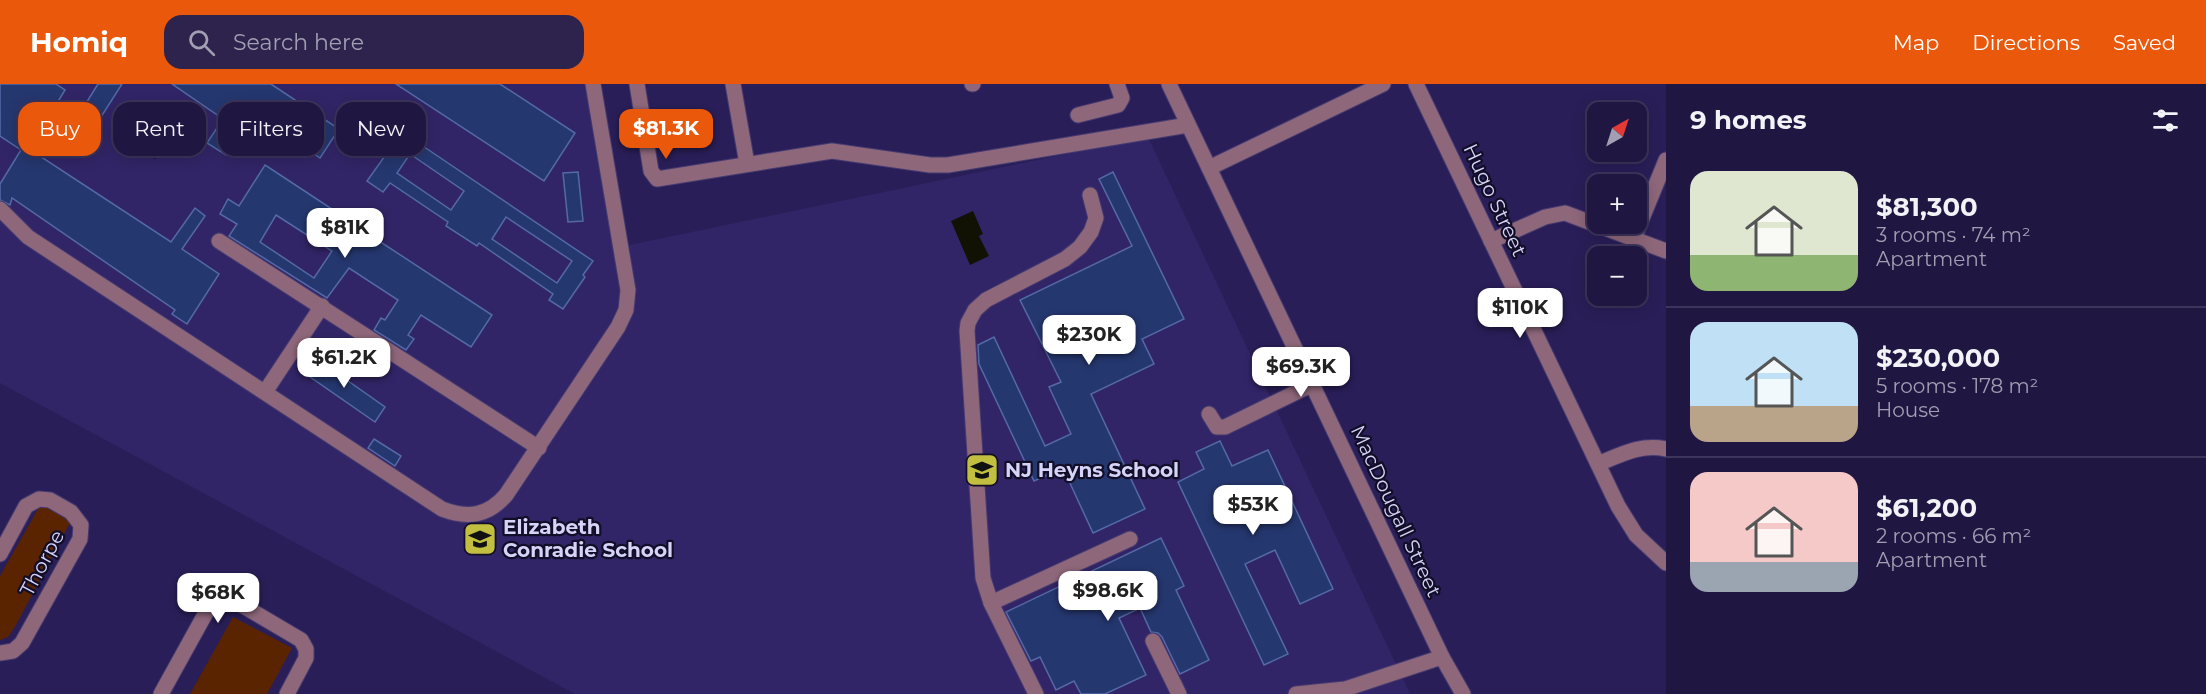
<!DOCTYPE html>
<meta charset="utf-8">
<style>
:root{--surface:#201642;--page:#2d234d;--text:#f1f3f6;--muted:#a29fb2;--line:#3d355b;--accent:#ea580c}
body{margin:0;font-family:Montserrat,sans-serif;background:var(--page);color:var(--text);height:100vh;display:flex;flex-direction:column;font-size:22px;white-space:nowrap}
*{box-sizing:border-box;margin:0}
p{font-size:20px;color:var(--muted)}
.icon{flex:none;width:33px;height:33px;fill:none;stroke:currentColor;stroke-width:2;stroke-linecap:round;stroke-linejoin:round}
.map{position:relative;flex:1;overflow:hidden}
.sheet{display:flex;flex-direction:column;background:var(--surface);width:540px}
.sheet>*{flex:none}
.top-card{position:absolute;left:18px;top:18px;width:570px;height:54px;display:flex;gap:12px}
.needle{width:39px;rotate:39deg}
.controls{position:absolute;left:1587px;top:18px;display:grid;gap:12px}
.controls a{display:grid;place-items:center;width:60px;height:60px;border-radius:12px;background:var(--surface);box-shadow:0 3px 15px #0003,0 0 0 2px var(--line);font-size:30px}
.price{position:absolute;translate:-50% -51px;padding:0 14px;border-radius:12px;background:#fff;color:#222;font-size:20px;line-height:39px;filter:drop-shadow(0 2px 3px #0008)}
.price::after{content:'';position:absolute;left:50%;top:36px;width:18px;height:14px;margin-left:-9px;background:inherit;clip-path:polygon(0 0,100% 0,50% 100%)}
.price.active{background:var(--accent);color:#fff}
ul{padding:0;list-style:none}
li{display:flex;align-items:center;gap:18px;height:150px;padding:0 24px}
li+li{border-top:2px solid var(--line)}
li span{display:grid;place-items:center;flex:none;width:168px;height:120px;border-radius:18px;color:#555}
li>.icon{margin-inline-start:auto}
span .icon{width:72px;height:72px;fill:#fffc;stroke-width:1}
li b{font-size:26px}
h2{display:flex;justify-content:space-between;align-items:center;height:72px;padding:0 24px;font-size:26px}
.tag{padding:0 21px;border-radius:18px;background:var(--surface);box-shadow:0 3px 15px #0003,0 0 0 2px var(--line);font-size:21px;line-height:54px}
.tag.active{background:var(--accent);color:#fff}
header{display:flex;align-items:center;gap:36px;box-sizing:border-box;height:84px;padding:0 30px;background:var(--accent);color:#fff}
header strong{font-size:28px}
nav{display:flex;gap:33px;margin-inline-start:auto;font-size:21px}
.search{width:420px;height:54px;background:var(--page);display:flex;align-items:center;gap:15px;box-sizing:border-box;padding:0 21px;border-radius:18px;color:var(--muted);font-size:22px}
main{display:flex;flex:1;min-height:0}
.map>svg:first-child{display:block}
.built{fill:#322567}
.green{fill:#5b2400}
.water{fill:#111104}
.building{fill:#25376f;stroke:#536aa7;stroke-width:1.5;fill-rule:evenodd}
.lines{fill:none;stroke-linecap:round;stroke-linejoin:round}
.minor-casing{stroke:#453b71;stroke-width:17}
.minor{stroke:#8e677a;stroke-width:15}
.labels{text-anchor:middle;stroke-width:4.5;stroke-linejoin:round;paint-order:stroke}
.street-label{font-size:20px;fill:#d5d3f7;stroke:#120e28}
.poi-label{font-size:20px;font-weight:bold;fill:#d5d3f7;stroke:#120e28;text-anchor:start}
</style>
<header>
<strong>Homiq</strong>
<div class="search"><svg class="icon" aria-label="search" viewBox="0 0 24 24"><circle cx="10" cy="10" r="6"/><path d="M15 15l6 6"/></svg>Search here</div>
<nav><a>Map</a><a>Directions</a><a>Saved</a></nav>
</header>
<main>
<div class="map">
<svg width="1666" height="610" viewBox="0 0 1666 610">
<rect width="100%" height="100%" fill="#2a1e58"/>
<!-- built -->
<path class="built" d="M0 0H594L620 163 1148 53 1410 610H575L0 299Z"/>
<!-- green -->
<g class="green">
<path d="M42 418 72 435 16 541 8 553 0 556V492Z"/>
<path d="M233 533 292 564 267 610H190Z"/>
</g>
<!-- water -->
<g class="water">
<path d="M129 29 168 56 155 75 116 47Z"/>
<path d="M973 127 983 150 979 152 989 172 970 181 951 137Z"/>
</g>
<!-- building -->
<g class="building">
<path d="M0 0H56L65 6 29 65 171 158 195 124 205 132 182 165 219 190 187 240 172 230 175 226 12 114 10 121 0 116V100L21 66 0 52Z"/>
<path d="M98 0H122L78 69 61 59Z"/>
<path d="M172 0H271L339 45 320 74 253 29 226 71 207 59 223 35Z"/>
<path d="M396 0H500L575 49 544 97Z"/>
<path d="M402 48 593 177 583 191 585 193 563 225 549 216 553 210 479 159 477 162 446 142 448 138 390 99 383 108 367 97ZM410 70 464 107 451 126 397 89ZM506 133 572 177 557 199 492 155Z"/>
<path d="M265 81 335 127 331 134 372 161 376 155 492 231 471 263 421 231 408 251 414 255 406 266 374 246 381 234 385 236 398 216 349 184 327 214 229 152 237 140 220 130 228 115 239 122ZM276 131 332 167 314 194 260 158Z"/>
<path d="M578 88 583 137 568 138 563 89Z"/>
<path d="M1113 88 1184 235 1142 255 1154 280 1091 310 1145 425 1093 449 1063 384 1034 397 979 280 978 261 994 253 1045 362 1071 350 1049 303 1061 298 1020 216 1132 162 1099 95Z"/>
<path d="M314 273 385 323 375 338 303 288Z"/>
<path d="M374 355 401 372 395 382 368 364Z"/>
<path d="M1220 357 1232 382 1268 366 1333 505 1300 520 1275 466 1245 480 1288 570 1264 581 1178 398 1204 385 1196 368Z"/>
<path d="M1161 454 1184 502 1176 506 1209 576 1180 590 1162 553 1158 549 1151 548 1140 524 1119 534 1146 591 1105 610H1081L1074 597 1056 606 1040 573 1031 577 1006 528Z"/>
</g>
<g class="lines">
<!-- minor casing -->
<g class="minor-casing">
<g id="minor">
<path d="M637 0 651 87 657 95 832 67 930 81H948L1188 41"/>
<path d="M733 0 747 80"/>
<path d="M972 0H973"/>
<path d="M1169 0 1442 573 1463 610"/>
<path d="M1416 0 1618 422 1636 451 1666 479"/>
<path d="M1078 31 1118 21 1122 14 1117 0"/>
<path d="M1209 84 1383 0"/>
<path d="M0 125 28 153 442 425C468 435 488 432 506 411L618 243 626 226 628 206 593 0"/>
<path d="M1634 154 1666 76"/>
<path d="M219 157 539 364"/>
<path d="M1491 157 1545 133 1565 129 1666 167"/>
<path d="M265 308 322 222"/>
<path d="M1209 330 1217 343H1225L1313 300"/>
<path d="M1598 380C1620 371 1642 359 1666 365"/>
<path d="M0 470 26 422 39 415 50 416 71 428 81 441 80 455 22 559 13 567 0 569"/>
<path d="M991 519 1130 455"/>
<path d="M1153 557 1179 610"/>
<path d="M161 610 208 525 215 516 225 514 240 520 301 556 306 565V574L287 610"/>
<path d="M1036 610 991 519 983 494 967 247 968 239 975 226 986 216 1065 175 1080 163 1091 148 1096 134 1090 111"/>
<path d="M1296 610 1345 605 1442 573"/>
</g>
</g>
<!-- minor -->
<use href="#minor" class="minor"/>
</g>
<!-- icons -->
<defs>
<g id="school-square" transform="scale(1.725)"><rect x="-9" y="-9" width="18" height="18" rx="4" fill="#c1be40" stroke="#120e28"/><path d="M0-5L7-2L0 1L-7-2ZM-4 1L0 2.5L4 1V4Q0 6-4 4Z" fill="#111"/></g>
</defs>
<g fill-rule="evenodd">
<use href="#school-square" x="982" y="386"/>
<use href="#school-square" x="480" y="455"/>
</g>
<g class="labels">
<!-- street labels -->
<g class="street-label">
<text transform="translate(1495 116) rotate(65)" y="7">Hugo Street</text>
<text transform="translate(1396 427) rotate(65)" y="7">MacDougall Street</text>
<text transform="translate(42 479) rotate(-62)" y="7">Thorpe</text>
</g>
<!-- poi labels -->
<g class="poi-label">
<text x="1005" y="393">NJ Heyns School</text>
<text x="503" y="450">Elizabeth<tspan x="503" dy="23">Conradie School</tspan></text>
</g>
</g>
</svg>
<div class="controls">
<a><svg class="needle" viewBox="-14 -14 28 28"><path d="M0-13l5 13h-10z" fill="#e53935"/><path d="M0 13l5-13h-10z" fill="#a29fb2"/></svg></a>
<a>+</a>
<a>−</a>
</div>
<b class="price active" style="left:666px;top:76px">$81.3K</b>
<b class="price" style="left:345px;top:175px">$81K</b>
<b class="price" style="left:1520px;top:255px">$110K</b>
<b class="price" style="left:1089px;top:282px">$230K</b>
<b class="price" style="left:344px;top:305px">$61.2K</b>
<b class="price" style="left:1301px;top:314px">$69.3K</b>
<b class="price" style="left:1253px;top:452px">$53K</b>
<b class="price" style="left:1108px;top:538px">$98.6K</b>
<b class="price" style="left:218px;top:540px">$68K</b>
<div class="top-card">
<a class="tag active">Buy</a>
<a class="tag">Rent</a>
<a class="tag">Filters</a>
<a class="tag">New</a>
</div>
</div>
<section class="sheet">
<h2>9 homes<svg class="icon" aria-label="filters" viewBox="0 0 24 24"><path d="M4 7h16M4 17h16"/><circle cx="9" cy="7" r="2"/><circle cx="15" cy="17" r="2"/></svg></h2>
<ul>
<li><span style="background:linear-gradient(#dfe7d0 70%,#8fb573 0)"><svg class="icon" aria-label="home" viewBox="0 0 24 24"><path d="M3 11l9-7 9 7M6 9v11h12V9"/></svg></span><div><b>$81,300</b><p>3 rooms · 74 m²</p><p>Apartment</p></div></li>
<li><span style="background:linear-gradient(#bfe0f5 70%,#b9a48a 0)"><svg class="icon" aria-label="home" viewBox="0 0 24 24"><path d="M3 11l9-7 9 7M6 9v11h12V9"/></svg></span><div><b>$230,000</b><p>5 rooms · 178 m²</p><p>House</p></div></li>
<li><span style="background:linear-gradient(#f6c9c9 75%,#9aa5b1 0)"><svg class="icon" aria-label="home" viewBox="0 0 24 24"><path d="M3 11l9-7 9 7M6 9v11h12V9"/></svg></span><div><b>$61,200</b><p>2 rooms · 66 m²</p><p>Apartment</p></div></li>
</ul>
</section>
</main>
